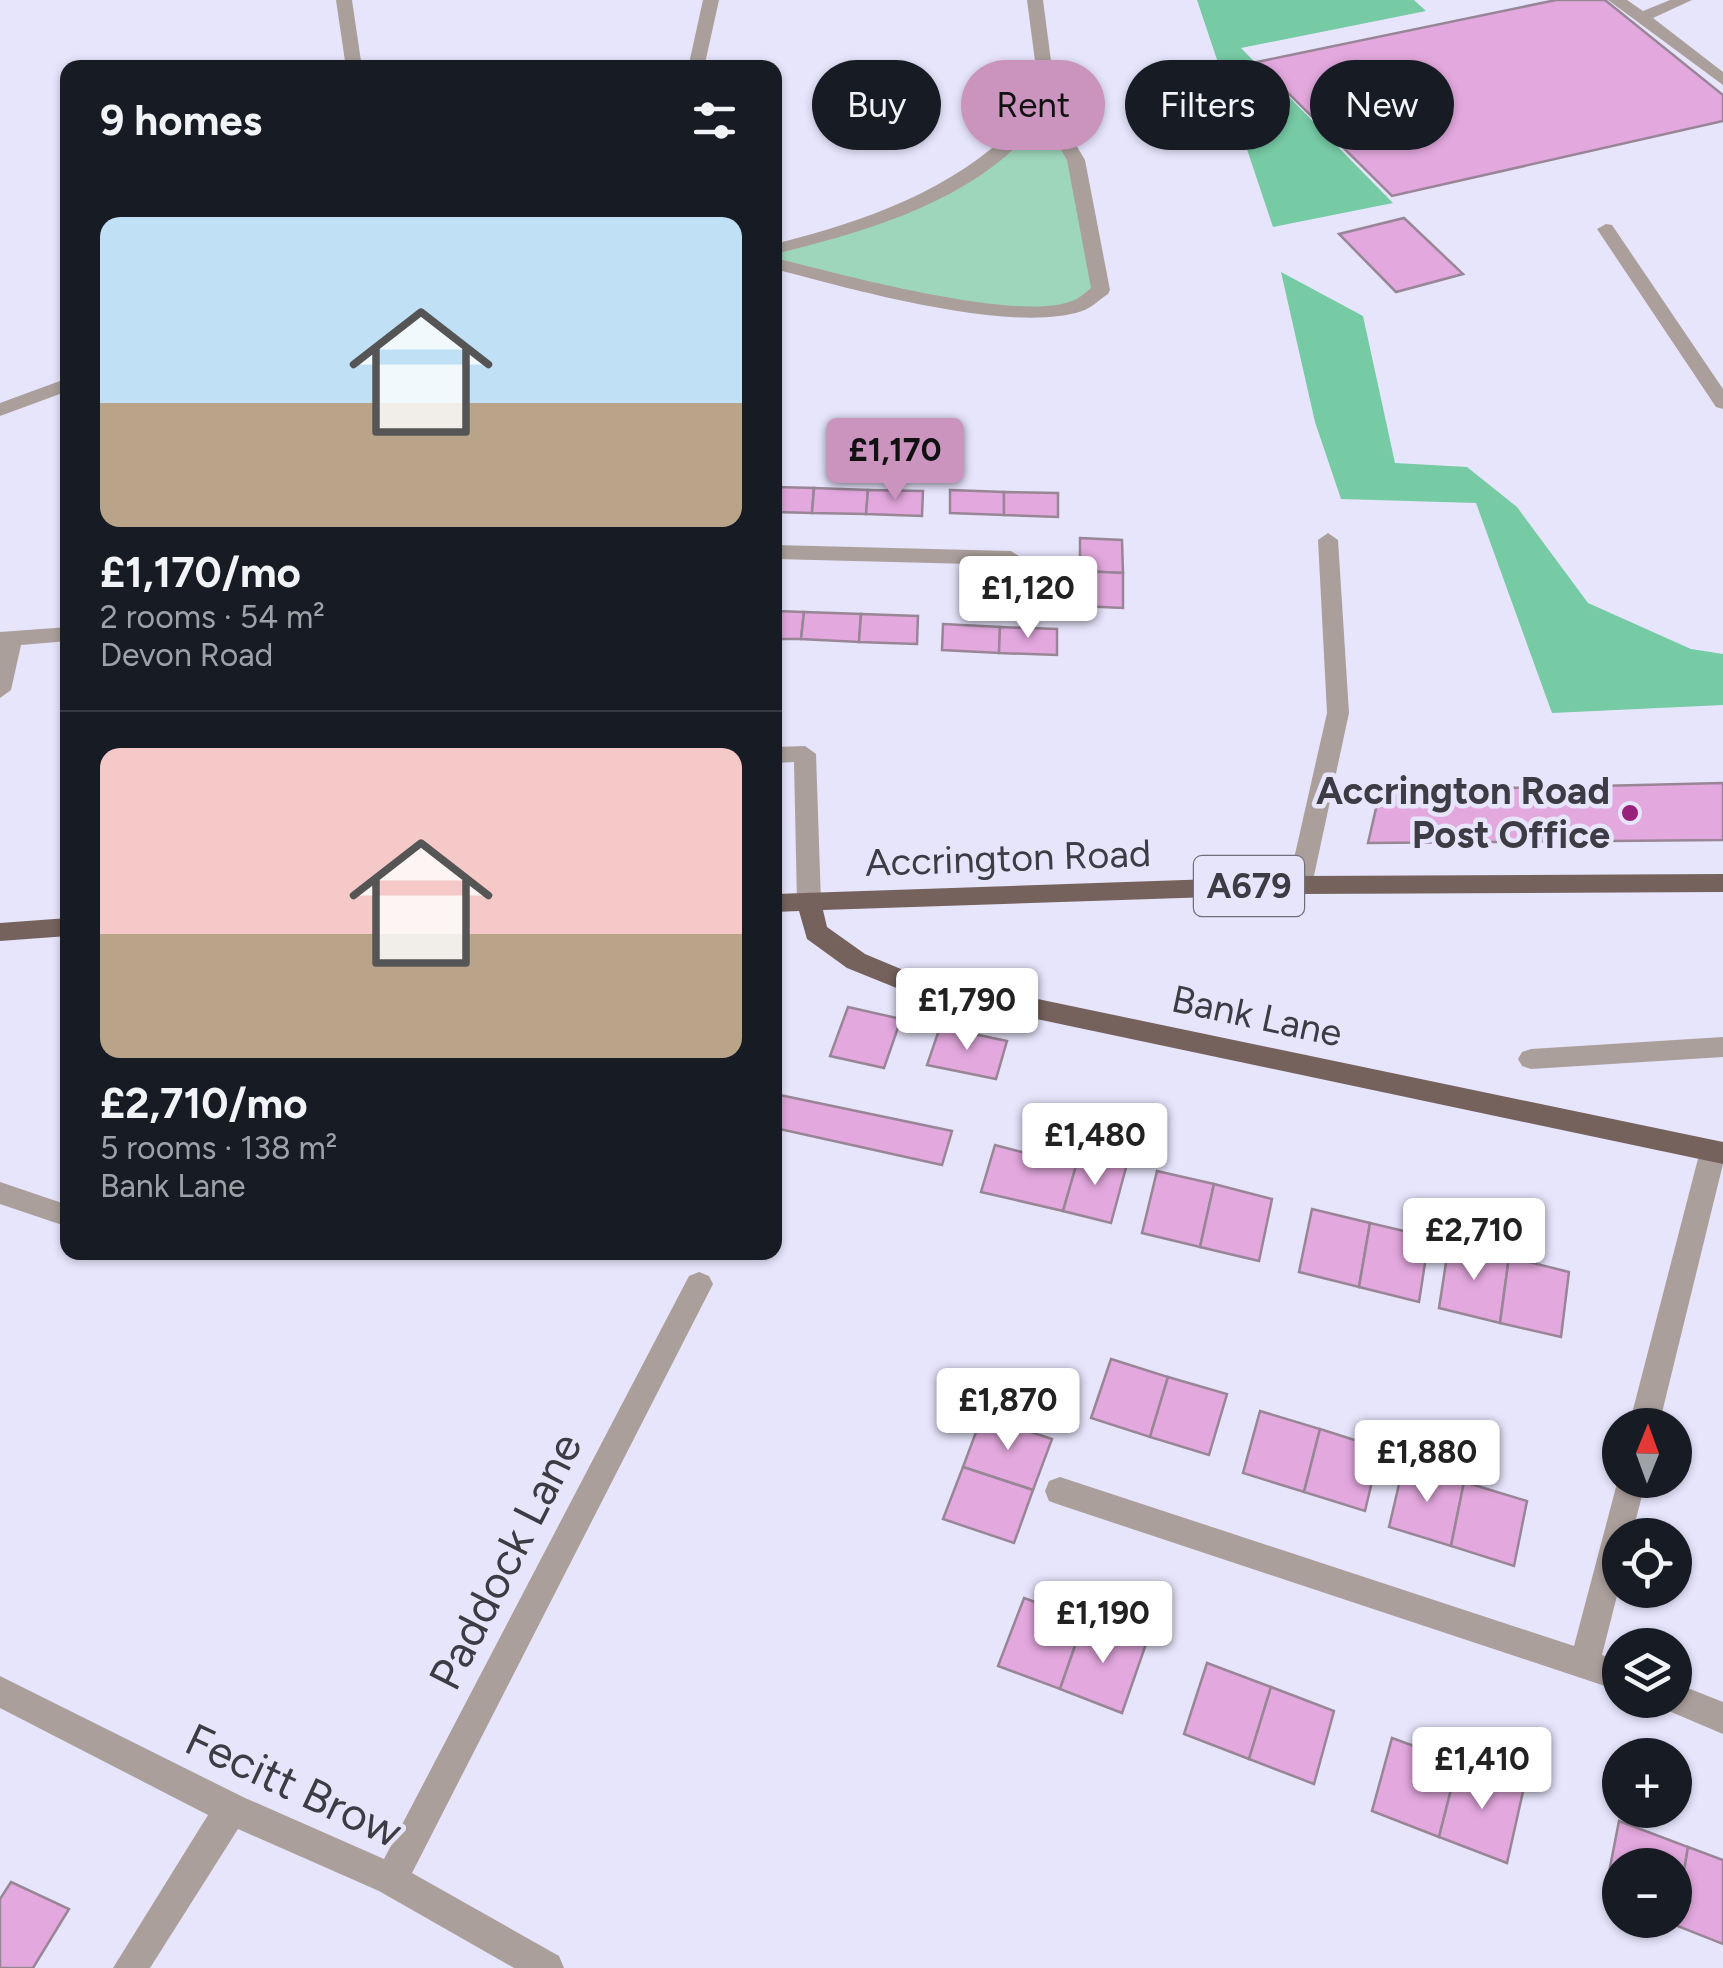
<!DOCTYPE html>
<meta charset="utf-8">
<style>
:root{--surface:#171b24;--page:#242831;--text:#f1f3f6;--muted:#9ea1a6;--line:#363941;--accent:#ca94bf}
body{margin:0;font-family:Figtree,sans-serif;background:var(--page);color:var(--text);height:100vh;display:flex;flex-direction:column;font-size:38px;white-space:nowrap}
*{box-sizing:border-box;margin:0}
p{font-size:32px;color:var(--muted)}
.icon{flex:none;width:55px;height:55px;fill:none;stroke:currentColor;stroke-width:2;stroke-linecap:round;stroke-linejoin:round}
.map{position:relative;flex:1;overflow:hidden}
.panel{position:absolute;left:60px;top:60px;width:722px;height:1200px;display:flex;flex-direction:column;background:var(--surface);border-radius:20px;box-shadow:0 2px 8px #0004}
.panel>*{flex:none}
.banner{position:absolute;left:812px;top:60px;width:760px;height:90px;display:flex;gap:20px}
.needle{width:65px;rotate:1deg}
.controls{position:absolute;left:1602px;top:1408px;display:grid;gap:20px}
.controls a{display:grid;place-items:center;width:90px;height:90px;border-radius:50%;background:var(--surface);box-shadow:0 2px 8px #0004;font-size:50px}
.price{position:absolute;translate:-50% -85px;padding:0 22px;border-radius:10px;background:#fff;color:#222;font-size:32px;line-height:65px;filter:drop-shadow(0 2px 5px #0008)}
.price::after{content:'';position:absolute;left:50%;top:60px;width:30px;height:22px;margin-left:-15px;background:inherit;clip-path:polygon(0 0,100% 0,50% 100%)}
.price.on{background:var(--accent);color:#111}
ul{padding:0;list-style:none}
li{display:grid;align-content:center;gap:20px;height:530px;padding:0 40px}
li+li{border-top:2px solid var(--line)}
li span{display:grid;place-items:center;height:310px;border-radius:20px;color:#555}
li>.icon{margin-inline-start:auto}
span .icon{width:180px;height:180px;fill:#fffc;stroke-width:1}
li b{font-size:42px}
h2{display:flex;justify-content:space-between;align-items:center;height:120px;padding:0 40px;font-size:42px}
.tag{padding:0 35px;border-radius:45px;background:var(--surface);box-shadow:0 2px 8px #0004;font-size:35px;line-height:90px}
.tag.on{background:var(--accent);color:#111}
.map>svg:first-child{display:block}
.green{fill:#9ed6bb}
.forest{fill:#76caa4}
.building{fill:#e3a8de;stroke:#988696;stroke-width:2.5}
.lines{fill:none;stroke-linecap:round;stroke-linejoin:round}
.minor{fill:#aa9f9b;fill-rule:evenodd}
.major{fill:#76625c;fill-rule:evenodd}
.poi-dot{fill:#9a217b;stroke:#e7e5fc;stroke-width:4}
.labels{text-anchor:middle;stroke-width:9;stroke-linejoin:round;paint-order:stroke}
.shield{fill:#e7e5fc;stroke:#706f7c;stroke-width:2.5}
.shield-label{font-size:35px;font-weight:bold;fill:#3d3c45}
.poi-label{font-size:38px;font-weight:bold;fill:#3d3c45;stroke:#e7e5fc;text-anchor:end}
.street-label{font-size:38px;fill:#3d3c45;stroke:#e7e5fc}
.near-street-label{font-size:45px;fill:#3d3c45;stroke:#e7e5fc}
</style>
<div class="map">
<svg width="1723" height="1968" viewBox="0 0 1723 1968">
<rect width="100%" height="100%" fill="#e7e5fc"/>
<!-- green -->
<path class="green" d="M1044 106 1076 160 1101 290C1093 295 1084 304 1075 307 1015 324 839 281 775 263V249L901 210 1002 153Z"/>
<!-- forest -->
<g class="forest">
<path d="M1197 0H1414L1426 11 1241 48 1393 203 1273 227Z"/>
<path d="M1281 272 1363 316 1395 463 1467 467 1517 507 1588 603 1691 649 1723 654V705L1552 713 1476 503 1341 499 1315 422Z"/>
</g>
<!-- building -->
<g class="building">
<path d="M1556 0H1605L1723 95V121L1392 196 1257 62Z"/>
<path d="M1404 218 1463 274 1396 292 1339 234Z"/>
<path d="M775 487 814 488 812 513 775 512Z"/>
<path d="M814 488 868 490 866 514 812 513Z"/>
<path d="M868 490 923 491 922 516 866 514Z"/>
<path d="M950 490 1004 492V515L950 513Z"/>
<path d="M1004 492 1058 493V517L1004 515Z"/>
<path d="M1080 538 1122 540 1123 573 1080 571Z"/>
<path d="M1080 571 1123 573V608L1080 606Z"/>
<path d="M775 611 804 612 801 639H775Z"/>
<path d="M804 612 861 614 859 642 801 639Z"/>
<path d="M861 614 918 616 917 644 859 642Z"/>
<path d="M943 624 1000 627 999 653 942 650Z"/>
<path d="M1000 627 1057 629V655L999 653Z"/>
<path d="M1723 783V840L1368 843 1380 791Z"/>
<path d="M848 1007 901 1019 884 1068 830 1056Z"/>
<path d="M940 1027 1007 1041 996 1079 927 1065Z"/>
<path d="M775 1094 952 1131 942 1165 775 1128Z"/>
<path d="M1032 1141 1080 1152 1063 1211 981 1192 995 1145 1029 1154Z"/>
<path d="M1080 1152 1127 1164 1111 1223 1063 1211Z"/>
<path d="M1157 1171 1214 1184 1200 1247 1142 1233Z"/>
<path d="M1214 1184 1272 1199 1259 1261 1200 1247Z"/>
<path d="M1312 1209 1370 1223 1359 1287 1299 1272Z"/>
<path d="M1370 1223 1429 1237 1419 1302 1359 1287Z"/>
<path d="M1449 1243 1509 1257 1500 1323 1439 1308Z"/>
<path d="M1509 1257 1569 1272 1561 1337 1500 1323Z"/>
<path d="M1111 1359 1168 1377 1150 1437 1091 1418Z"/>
<path d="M1168 1377 1227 1394 1209 1455 1150 1437Z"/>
<path d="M1260 1411 1320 1429 1304 1492 1243 1473Z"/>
<path d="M982 1416 1052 1439 1033 1490 963 1467Z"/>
<path d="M1320 1429 1380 1448 1365 1511 1304 1492Z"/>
<path d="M1404 1463 1464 1482 1451 1546 1389 1527Z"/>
<path d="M963 1467 1033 1490 1014 1543 943 1519Z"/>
<path d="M1464 1482 1527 1501 1514 1566 1451 1546Z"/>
<path d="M1024 1598 1084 1620 1060 1689 998 1666Z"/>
<path d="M1084 1620 1146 1644 1122 1713 1060 1689Z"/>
<path d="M1207 1663 1271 1687 1249 1759 1184 1734Z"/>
<path d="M1271 1687 1334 1711 1314 1784 1249 1759Z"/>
<path d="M1392 1738 1458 1762 1439 1837 1372 1811Z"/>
<path d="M1458 1762 1524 1787 1507 1863 1439 1837Z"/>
<path d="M1619 1821 1688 1847 1675 1925 1662 1920H1675V1865H1620V1904L1604 1898Z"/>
<path d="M1688 1847 1723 1860V1944L1675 1925Z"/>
<path d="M11 1882 69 1909 33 1968H0V1899Z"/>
</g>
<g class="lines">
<!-- minor -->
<g class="minor">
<path d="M336 0H352L362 68H346Z"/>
<path d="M703 0H719L704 68H688Z"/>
<path d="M1027 0H1043L1056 99 1052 105 1085 160 1110 290 1108 294C1099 300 1091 308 1082 311 1012 335 847 288 775 269V258C837 273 1016 323 1072 301 1079 299 1086 292 1091 288L1067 160 1042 118C981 199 870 231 775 254V244C875 219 975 183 1040 99Z"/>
<path d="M1608 0H1627L1643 11 1670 0H1692L1653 18 1723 72V85Z"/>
<path d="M1606 224 1612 225 1723 389V409L1716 407 1597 229Z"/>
<path d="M68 378V391L0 416V403Z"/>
<path d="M1328 533 1338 540 1349 713 1312 885 1300 894 1288 885 1327 713 1318 540Z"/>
<path d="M775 545 1011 551 1022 558 1011 565 775 559Z"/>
<path d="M68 627V641L21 645 11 690 0 698V632Z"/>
<path d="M805 746 816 754 821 902 809 911 797 902 794 762 775 763V747Z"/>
<path d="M1723 1037V1057L1531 1069 1522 1066 1518 1059 1522 1052 1531 1049Z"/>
<path d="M1713 1140 1723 1145V1164L1659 1425H1629L1700 1151 1704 1143Z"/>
<path d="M0 1182 68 1205V1227L0 1204Z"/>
<path d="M699 1272 709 1276 713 1284 412 1873 559 1956 564 1968H514L379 1891 238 1829 150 1968H113L208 1815 0 1708V1676L243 1797 384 1859 689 1276Z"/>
<path d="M1620 1472V1480H1646L1632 1535H1620V1584L1602 1655 1620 1661V1691L1060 1505 1049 1501 1045 1491 1049 1481 1060 1477 1574 1646Z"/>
<path d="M1675 1683 1723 1702V1734L1664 1709 1660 1700H1675Z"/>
</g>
<!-- major -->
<g class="major">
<path d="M1723 874V892L1300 894 823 910 827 927 865 954 908 972 1723 1142V1164L904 991 847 968 807 939 799 911 775 912V894L1300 876Z"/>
<path d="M68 918V936L0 941V923Z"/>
</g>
</g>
<!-- markers -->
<circle class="poi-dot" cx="1630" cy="813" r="10"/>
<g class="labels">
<!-- shield labels -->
<rect class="shield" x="1194" y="856" width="110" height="60" rx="8"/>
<g class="shield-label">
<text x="1249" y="898">A679</text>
</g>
<!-- poi labels -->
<g class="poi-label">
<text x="1610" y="804">Accrington Road<tspan x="1610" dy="44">Post Office</tspan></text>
</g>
<!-- street labels -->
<g class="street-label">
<text transform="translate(1008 858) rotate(-2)" y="13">Accrington Road</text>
<text transform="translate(1257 1016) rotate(12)" y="13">Bank Lane</text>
</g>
<!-- near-street labels -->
<g class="near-street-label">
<text transform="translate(505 1561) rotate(-63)" y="16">Paddock Lane</text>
<text transform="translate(294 1785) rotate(25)" y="16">Fecitt Brow</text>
</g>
</g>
</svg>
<div class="controls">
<a><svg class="needle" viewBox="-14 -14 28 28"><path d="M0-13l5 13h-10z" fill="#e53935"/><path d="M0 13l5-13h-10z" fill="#9ea1a6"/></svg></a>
<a><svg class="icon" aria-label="locate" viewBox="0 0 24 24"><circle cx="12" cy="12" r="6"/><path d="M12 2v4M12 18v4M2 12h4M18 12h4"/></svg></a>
<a><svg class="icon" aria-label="layers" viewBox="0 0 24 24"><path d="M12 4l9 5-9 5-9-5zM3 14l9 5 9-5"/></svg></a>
<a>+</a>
<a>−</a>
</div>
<b class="price on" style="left:895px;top:503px">£1,170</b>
<b class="price" style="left:1028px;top:641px">£1,120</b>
<b class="price" style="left:967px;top:1053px">£1,790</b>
<b class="price" style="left:1095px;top:1188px">£1,480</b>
<b class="price" style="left:1474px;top:1283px">£2,710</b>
<b class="price" style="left:1008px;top:1453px">£1,870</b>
<b class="price" style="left:1427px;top:1505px">£1,880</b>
<b class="price" style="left:1103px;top:1666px">£1,190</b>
<b class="price" style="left:1482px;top:1812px">£1,410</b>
<div class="banner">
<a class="tag">Buy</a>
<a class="tag on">Rent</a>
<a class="tag">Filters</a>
<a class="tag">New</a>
</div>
<section class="panel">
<h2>9 homes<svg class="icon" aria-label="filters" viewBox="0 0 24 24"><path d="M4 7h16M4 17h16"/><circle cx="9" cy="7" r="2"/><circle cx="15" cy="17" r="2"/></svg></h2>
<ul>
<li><span style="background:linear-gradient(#bfe0f5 60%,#b9a48a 0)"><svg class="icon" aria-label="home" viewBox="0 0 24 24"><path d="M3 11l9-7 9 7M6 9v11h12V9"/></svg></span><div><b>£1,170/mo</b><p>2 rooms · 54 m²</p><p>Devon Road</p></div></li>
<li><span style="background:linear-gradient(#f6c9c9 60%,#b9a48a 0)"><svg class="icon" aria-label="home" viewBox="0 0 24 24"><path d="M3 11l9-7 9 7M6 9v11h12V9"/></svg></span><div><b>£2,710/mo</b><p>5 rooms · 138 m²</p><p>Bank Lane</p></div></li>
</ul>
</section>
</div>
